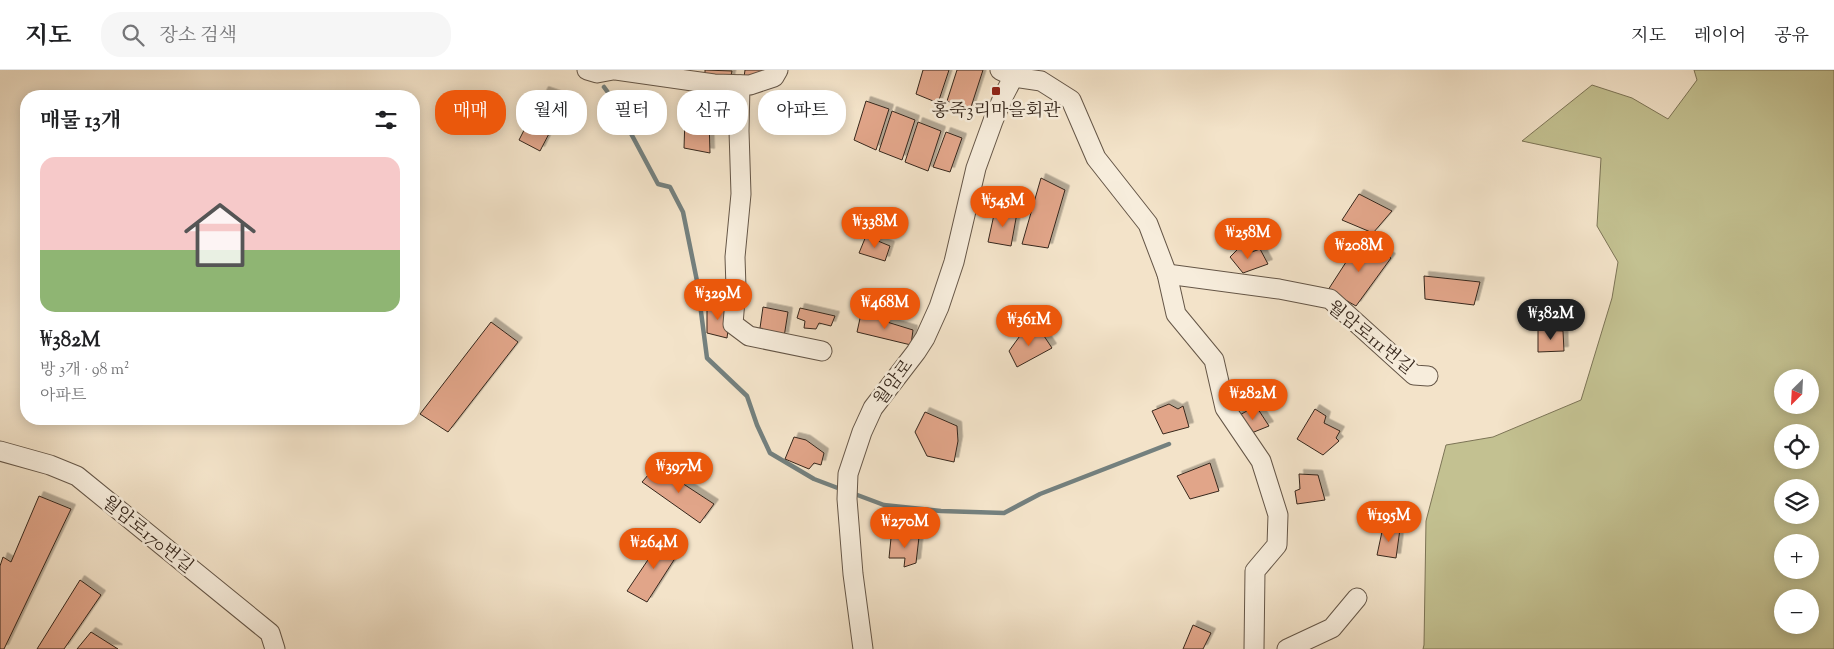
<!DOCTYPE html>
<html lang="ko">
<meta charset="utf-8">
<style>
:root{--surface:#fff;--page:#f6f6f6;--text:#202124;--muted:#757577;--line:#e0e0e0;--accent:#ea580c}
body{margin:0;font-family:"Sorts Mill Goudy","Noto Serif KR",serif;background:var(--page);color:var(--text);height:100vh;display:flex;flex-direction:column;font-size:19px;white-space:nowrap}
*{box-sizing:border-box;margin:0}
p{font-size:16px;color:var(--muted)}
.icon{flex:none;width:28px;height:28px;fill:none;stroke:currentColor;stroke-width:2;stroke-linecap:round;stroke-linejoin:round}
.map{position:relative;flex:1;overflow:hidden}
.details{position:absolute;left:20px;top:20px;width:400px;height:335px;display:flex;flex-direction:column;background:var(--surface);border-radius:20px;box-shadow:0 2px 12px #0003}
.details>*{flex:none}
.top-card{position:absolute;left:435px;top:20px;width:475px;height:45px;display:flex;gap:10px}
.needle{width:32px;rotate:204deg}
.buttons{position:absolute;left:1774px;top:299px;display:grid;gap:10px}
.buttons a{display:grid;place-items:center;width:45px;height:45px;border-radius:50%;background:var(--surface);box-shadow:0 2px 12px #0003;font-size:25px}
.price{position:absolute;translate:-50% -42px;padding:0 11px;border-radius:18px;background:var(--accent);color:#fff;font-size:16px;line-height:32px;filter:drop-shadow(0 1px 2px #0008)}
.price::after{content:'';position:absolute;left:50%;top:30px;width:15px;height:11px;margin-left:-8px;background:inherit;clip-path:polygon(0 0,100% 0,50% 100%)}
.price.on{background:#222;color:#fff}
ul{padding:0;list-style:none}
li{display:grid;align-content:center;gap:10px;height:265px;padding:0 20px}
li span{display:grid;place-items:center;height:155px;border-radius:15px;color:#555}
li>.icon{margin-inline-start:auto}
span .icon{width:90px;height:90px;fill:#fffc;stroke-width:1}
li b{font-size:21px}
h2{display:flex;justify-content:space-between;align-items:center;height:60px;padding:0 20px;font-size:21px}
.chip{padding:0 18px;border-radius:20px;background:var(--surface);box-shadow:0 2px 12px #0003;font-size:18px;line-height:45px}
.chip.on{background:var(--accent);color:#fff}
header{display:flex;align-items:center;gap:30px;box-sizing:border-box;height:70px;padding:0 25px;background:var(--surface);border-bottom:1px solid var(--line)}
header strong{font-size:24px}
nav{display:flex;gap:28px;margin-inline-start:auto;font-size:18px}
.search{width:350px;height:45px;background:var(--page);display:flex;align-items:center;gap:12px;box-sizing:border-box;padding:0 18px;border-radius:20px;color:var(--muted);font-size:19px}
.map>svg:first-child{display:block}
.green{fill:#c3c191;stroke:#7c7456;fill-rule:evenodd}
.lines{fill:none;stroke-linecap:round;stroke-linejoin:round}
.stream{stroke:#74807e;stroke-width:4.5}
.building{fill:#e1a589;stroke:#36271c;filter:url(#shadow)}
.minor-casing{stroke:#655647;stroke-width:21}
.minor{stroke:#f7eddc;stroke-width:19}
.poi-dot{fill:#8f2418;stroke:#f7eddc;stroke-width:2}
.labels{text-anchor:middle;stroke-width:5;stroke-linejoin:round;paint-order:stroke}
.poi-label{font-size:18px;fill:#36271c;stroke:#f7eddc}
.street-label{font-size:18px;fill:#36271c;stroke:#f7eddc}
</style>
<header>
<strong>지도</strong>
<div class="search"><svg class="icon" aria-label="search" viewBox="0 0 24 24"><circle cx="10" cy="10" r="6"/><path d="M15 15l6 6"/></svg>장소 검색</div>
<nav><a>지도</a><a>레이어</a><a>공유</a></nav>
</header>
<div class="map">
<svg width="1834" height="579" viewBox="0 0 1834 579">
<defs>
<filter id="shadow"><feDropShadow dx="4.5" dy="-4.5" stdDeviation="0" flood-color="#0004"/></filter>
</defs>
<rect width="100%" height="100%" fill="#f3e3c9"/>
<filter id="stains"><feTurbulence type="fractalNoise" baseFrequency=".004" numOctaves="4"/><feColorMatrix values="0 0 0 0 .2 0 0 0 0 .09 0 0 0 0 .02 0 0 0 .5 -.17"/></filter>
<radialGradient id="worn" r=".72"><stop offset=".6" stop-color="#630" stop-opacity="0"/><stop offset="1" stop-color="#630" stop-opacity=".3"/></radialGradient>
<!-- green -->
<path class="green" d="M1694 0H1834V579H1423L1424 575 1426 451 1446 375 1493 367 1581 330 1612 228 1618 192 1597 156 1601 88 1522 71 1592 15 1632 28 1668 49 1697 10ZM1782 308H1810V335H1782ZM1782 362H1810V390H1782ZM1782 418H1810V445H1782ZM1782 472H1810V500H1782ZM1782 528H1810V555H1782Z"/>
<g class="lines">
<!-- stream -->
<g class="stream">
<path d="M604 17 612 28 658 114 670 117 683 142 697 211 707 288 747 326 757 355 770 383 814 409 843 420"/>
<path d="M852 423 884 435 941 441 1004 443 1040 424 1169 374"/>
</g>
</g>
<!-- building -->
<g class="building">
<path d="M705 0 732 1 730 10 705 7Z"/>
<path d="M745 0H770L768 6 744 7Z"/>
<path d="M923 0H949L938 33 916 24Z"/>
<path d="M957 0H983L970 40 947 31Z"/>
<path d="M544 21 567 29 540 81 519 70Z"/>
<path d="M866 31 889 39 876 80 854 70Z"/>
<path d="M892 41 915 50 902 90 879 81Z"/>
<path d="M685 48 709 50 710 83 684 78Z"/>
<path d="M918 52 941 61 928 101 905 92Z"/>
<path d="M946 62 962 68 950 102 933 97Z"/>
<path d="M1041 108 1065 120 1048 178 1022 174Z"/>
<path d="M1359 124 1392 141 1373 163 1342 150Z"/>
<path d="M995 140 1017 143 1011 176 988 172Z"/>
<path d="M866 166 890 176 885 191 859 183Z"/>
<path d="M1361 169 1391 188 1356 236 1328 220Z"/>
<path d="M1242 175 1249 183 1260 179 1268 194 1243 203 1230 187Z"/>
<path d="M1424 206 1480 212 1474 235 1425 229Z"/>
<path d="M707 236 731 237 727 268 707 263Z"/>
<path d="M763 237 788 242 784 267 759 265Z"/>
<path d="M800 238 835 246 831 256 819 253 816 259 804 258 805 251 797 248Z"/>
<path d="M861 244 913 260 911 275 857 262Z"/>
<path d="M491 252 518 272 448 362 420 344Z"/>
<path d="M1036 254 1052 278 1017 297 1009 281 1022 263 1025 266Z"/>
<path d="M1538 260 1563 261 1564 281 1538 282Z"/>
<path d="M1169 334 1178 339 1183 336 1189 357 1163 364 1152 341Z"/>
<path d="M1256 336 1269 356 1249 364 1236 347Z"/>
<path d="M1315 339 1326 346 1324 353 1340 361 1336 368 1339 371 1323 385 1297 369Z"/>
<path d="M925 342 957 356 958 371 954 392 927 386 915 362Z"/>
<path d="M794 367 806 370 824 383 821 395 814 393 809 399 785 389Z"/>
<path d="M1210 393 1219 421 1190 429 1177 406Z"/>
<path d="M656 396 714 434 700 453 642 412Z"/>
<path d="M1299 404 1318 405 1325 430 1297 434 1295 421 1300 419Z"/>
<path d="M39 426 71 439 4 579H0V496L3 487 11 492Z"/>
<path d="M1383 457 1400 459 1396 488 1377 485Z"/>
<path d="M664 466 681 479 647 532 627 521Z"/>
<path d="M919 467 916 493 904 497 905 488H889L891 468Z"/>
<path d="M80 510 101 525 64 579H37Z"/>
<path d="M1193 555 1211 563 1203 579H1183Z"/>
<path d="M91 562 118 579H77Z"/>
</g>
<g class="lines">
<!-- minor casing -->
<g class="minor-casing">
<g id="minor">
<path d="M587 0 597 3 613 0"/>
<path d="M616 0 714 14 750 15 774 7 778 0"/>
<path d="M1000 0 1014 7 1041 11 1071 30 1096 88 1148 154 1167 204 1176 244 1214 290 1225 338 1261 391 1278 445 1277 475 1255 501 1254 579"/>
<path d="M740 15 739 61 741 124 735 187 736 218 733 254 749 266 822 281"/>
<path d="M1167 204 1279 219 1330 229 1414 305 1428 306"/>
<path d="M0 381 50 395 77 406 270 563 275 579"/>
<path d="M863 579 853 504 847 429 848 404 862 362 873 338 916 282 925 268 939 237 954 192 976 98 993 51 1004 25 1017 0"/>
<path d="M1287 579 1332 558 1357 528"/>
</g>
</g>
<!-- minor -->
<use href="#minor" class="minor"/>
</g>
<!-- markers -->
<rect class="poi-dot" x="991" y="16" width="10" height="10" rx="2.5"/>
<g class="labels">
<!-- poi labels -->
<g class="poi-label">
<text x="996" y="46">홍죽3리마을회관</text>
</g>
<!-- street labels -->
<g class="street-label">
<text transform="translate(1371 267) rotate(39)" y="6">월암로111번길</text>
<text transform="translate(893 312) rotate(-53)" y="6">월암로</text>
<text transform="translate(148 464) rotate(39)" y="6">월암로170번길</text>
</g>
</g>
<rect width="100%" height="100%" filter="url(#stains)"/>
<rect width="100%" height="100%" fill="url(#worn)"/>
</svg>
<div class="buttons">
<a><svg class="needle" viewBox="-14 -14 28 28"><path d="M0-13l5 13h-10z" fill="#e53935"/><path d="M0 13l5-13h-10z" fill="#757577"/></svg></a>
<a><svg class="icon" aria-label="locate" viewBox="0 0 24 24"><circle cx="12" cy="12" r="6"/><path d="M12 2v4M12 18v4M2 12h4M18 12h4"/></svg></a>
<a><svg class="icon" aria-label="layers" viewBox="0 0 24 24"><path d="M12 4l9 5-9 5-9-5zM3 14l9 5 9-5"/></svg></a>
<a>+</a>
<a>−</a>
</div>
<b class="price" style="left:1003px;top:158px">₩545M</b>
<b class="price" style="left:875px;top:179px">₩338M</b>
<b class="price" style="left:1248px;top:190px">₩258M</b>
<b class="price" style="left:1359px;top:203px">₩208M</b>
<b class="price" style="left:718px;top:251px">₩329M</b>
<b class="price" style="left:885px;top:260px">₩468M</b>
<b class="price on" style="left:1551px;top:271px">₩382M</b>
<b class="price" style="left:1029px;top:277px">₩361M</b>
<b class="price" style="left:1253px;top:351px">₩282M</b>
<b class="price" style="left:679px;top:424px">₩397M</b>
<b class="price" style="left:1389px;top:473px">₩195M</b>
<b class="price" style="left:905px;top:479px">₩270M</b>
<b class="price" style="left:654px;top:500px">₩264M</b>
<div class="top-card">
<a class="chip on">매매</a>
<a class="chip">월세</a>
<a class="chip">필터</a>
<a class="chip">신규</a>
<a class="chip">아파트</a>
</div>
<section class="details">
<h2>매물 13개<svg class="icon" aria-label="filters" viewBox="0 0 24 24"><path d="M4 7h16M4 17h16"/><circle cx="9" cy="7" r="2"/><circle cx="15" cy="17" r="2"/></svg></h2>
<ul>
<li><span style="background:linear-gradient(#f6c9c9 60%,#8fb573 0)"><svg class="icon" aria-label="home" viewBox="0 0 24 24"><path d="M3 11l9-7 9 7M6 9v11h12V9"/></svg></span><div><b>₩382M</b><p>방 3개 · 98 m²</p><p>아파트</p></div></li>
</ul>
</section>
</div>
